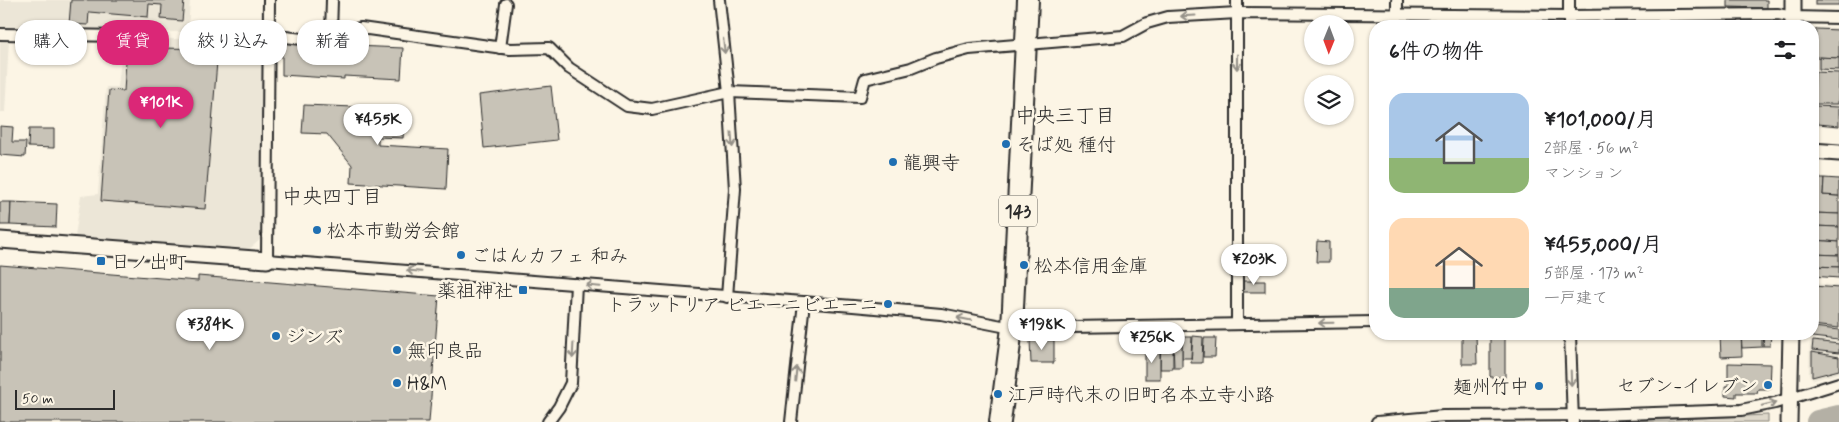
<!DOCTYPE html>
<html lang="ja">
<meta charset="utf-8">
<style>
:root{--surface:#fff;--page:#f6f6f6;--text:#202124;--muted:#757577;--accent:#db2777}
body{margin:0;font-family:Mynerve,"Klee One",sans-serif;background:var(--page);color:var(--text);height:100vh;display:flex;flex-direction:column;font-size:19px;white-space:nowrap}
*{box-sizing:border-box;margin:0}
p{font-size:16px;color:var(--muted)}
.icon{flex:none;width:28px;height:28px;fill:none;stroke:currentColor;stroke-width:2;stroke-linecap:round;stroke-linejoin:round}
.map{position:relative;flex:1;overflow:hidden}
.side{position:absolute;left:1369px;top:20px;width:450px;height:320px;display:flex;flex-direction:column;background:var(--surface);border-radius:20px;box-shadow:0 1px 4px #0004}
.side>*{flex:none}
.guide{position:absolute;left:15px;top:20px;width:475px;height:45px;display:flex;gap:10px}
.needle{width:32px;rotate:181deg}
.tools{position:absolute;left:1304px;top:15px;display:grid;gap:10px}
.tools a{display:grid;place-items:center;width:50px;height:50px;border-radius:50%;background:var(--surface);box-shadow:0 1px 4px #0004;font-size:25px}
.scale{position:absolute;left:15px;bottom:12px;width:100px;box-sizing:border-box;padding-left:5px;border:2px solid #2b2b2b;border-top:0;font-size:14px;line-height:18px;white-space:nowrap;color:#2b2b2b;-webkit-text-stroke:4px #fcf5e5;paint-order:stroke}
.price{position:absolute;translate:-50% -42px;padding:0 11px;border-radius:18px;background:#fff;color:#222;font-size:16px;line-height:32px;filter:drop-shadow(0 1px 2px #0008)}
.price::after{content:'';position:absolute;left:50%;top:30px;width:15px;height:11px;margin-left:-8px;background:inherit;clip-path:polygon(0 0,100% 0,50% 100%)}
.price.current{background:var(--accent);color:#fff}
ul{padding:0;list-style:none}
li{display:flex;align-items:center;gap:15px;height:125px;padding:0 20px}
li span{display:grid;place-items:center;flex:none;width:140px;height:100px;border-radius:15px;color:#555}
li>.icon{margin-inline-start:auto}
span .icon{width:60px;height:60px;fill:#fffc;stroke-width:1}
li b{font-size:21px}
h2{display:flex;justify-content:space-between;align-items:center;height:60px;padding:0 20px;font-size:21px}
.tag{padding:0 18px;border-radius:20px;background:var(--surface);box-shadow:0 1px 4px #0004;font-size:18px;line-height:45px}
.tag.current{background:var(--accent);color:#fff}
.map>svg:first-child{display:block}
.built{fill:#ece6d7}
.green{fill:#ded8ca;stroke:#84827a}
.lines{fill:none;stroke-linecap:round;stroke-linejoin:round}
.river{stroke:#b4b0a5;stroke-width:24}
.building{fill:#c8c3b7;stroke:#2b2b2b}
.street-casing{stroke:#2b2b2b;stroke-width:14}
.secondary-casing{stroke:#2b2b2b;stroke-width:19}
.highway-casing{stroke:#2b2b2b;stroke-width:24}
.street{stroke:#fcf5e5;stroke-width:10}
.secondary{stroke:#fcf5e5;stroke-width:15}
.highway{stroke:#fcf5e5;stroke-width:20}
.oneway{stroke:#949088}
.poi-dot{fill:#1f6fb2;stroke:#fcf5e5;stroke-width:2}
.labels{text-anchor:middle;stroke-width:5;stroke-linejoin:round;paint-order:stroke}
.shield{fill:#fcf5e5;stroke:#6a6863;stroke-width:1}
.shield-label{font-size:18px;font-weight:bold;fill:#2b2b2b}
.poi-label{font-size:19px;fill:#2b2b2b;stroke:#fcf5e5;text-anchor:start}
.neighbourhood-label{font-size:20px;fill:#2b2b2b;stroke:#fcf5e5}
</style>
<div class="map">
<svg width="1839" height="422" viewBox="0 0 1839 422">
<rect width="100%" height="100%" fill="#fcf5e5"/>
<filter id="ink" filterUnits="userSpaceOnUse"><feTurbulence type="fractalNoise" baseFrequency=".02" numOctaves="2"/><feDisplacementMap in="SourceGraphic" scale="10" xChannelSelector="R" yChannelSelector="G"/><feConvolveMatrix kernelMatrix="1 2 1 2 8 2 1 2 1" color-interpolation-filters="sRGB"/></filter>
<g filter="url(#ink)">
<!-- built -->
<g class="built">
<path d="M0 0H190L188 32 0 31Z"/>
<path d="M1812 27 1839 28V127L1819 126 1813 118Z"/>
<path d="M238 30 262 35V238L246 252 75 237 81 196 98 194 106 87H118L123 39H194L219 32Z"/>
<path d="M0 39 9 40 5 112H0Z"/>
<path d="M1813 283 1839 286V373L1814 380 1809 375 1810 334H1812Z"/>
</g>
<!-- green -->
<path class="green" d="M1768 415V422H1608Z"/>
<g class="lines">
<!-- river -->
<path class="river" d="M1818 422 1839 417"/>
</g>
<!-- building -->
<g class="building">
<path d="M71 0H184L182 21 161 19 162 5 149 4 148 17 89 12 88 25 69 24Z"/>
<path d="M1728 0H1767V8L1728 7Z"/>
<rect x="1815" y="0" width="24" height="5"/>
<path d="M1753 20 1774 21V26H1753Z"/>
<path d="M1753 20V26H1728V21Z"/>
<path d="M1816 29 1839 30V58L1814 57Z"/>
<path d="M282 43 403 48 401 79 344 76V79L282 75Z"/>
<path d="M127 47 144 48V54L151 55 159 54V48L218 49 205 209 101 201 109 90 124 91Z"/>
<path d="M1819 57 1839 58V70L1819 69Z"/>
<path d="M1815 72 1839 73 1838 104H1814Z"/>
<path d="M551 86 557 140 484 148 479 95Z"/>
<path d="M304 105 405 109 403 138 378 137V145L448 149 446 189 351 183 352 165 327 134 302 133Z"/>
<path d="M1814 106 1839 107V126L1818 124 1814 116Z"/>
<path d="M0 126 13 127 12 142H26L25 157 0 155Z"/>
<path d="M29 129H54V148L28 147Z"/>
<path d="M1819 178H1824L1823 195 1839 196V214L1814 213V182Z"/>
<path d="M1824 178 1839 179V196L1823 195Z"/>
<path d="M0 202H11L10 225H0Z"/>
<path d="M11 202 57 204 56 227 10 225Z"/>
<path d="M1814 213 1839 214V227L1814 226Z"/>
<path d="M1814 226 1839 227V242L1813 240Z"/>
<path d="M1814 240 1839 242V255L1813 254Z"/>
<path d="M1317 241 1329 242V262H1316Z"/>
<path d="M1813 254 1839 255V267L1813 266Z"/>
<path d="M0 265 198 281V276L439 296 429 422H0Z"/>
<path d="M1813 266 1839 267V278L1812 276Z"/>
<rect x="1243" y="281" width="22" height="11"/>
<path d="M1813 286 1839 288V328L1812 325Z"/>
<path d="M1813 327 1839 330V340L1812 337Z"/>
<path d="M1462 334H1476L1477 364H1462Z"/>
<rect x="1490" y="334" width="15" height="43"/>
<path d="M1720 334H1741L1742 356 1721 357Z"/>
<path d="M1741 334H1762V347L1742 348Z"/>
<path d="M1764 334H1771L1770 346H1763Z"/>
<path d="M1193 336 1203 337 1202 363H1191Z"/>
<path d="M1182 337H1192L1191 358H1182Z"/>
<path d="M1204 338H1216L1215 357H1203Z"/>
<path d="M1030 340H1054V363H1031Z"/>
<path d="M1161 340H1173V369H1160Z"/>
<path d="M1173 341H1182V368H1174Z"/>
<path d="M1813 341 1839 344V353L1812 350Z"/>
<rect x="1145" y="349" width="15" height="30"/>
<path d="M1812 352 1839 357V370L1812 377Z"/>
<path d="M1728 363 1771 364 1770 389H1758L1757 393H1736V397L1725 396V386H1728Z"/>
</g>
<g class="lines">
<!-- street casing -->
<g class="street-casing">
<g id="street">
<path d="M269 0 267 260 853 306 941 314 1012 328 1375 322"/>
<path d="M719 0 729 92 735 189 727 297"/>
<path d="M1397 0V26"/>
<path d="M1569 0V26"/>
<path d="M331 33 332 0"/>
<path d="M0 34 122 36"/>
<path d="M269 35 302 39 361 28 510 49 549 48 569 68 627 106 652 109 729 92 860 97 865 79 911 68 936 58 969 49 1123 36 1147 23 1168 17 1237 13 1569 16 1778 14 1793 17 1839 18"/>
<path d="M500 48 506 4"/>
<path d="M1237 324V0"/>
<path d="M1570 334 1573 422"/>
<path d="M548 422 559 407 571 383 576 284"/>
<path d="M791 422 804 302"/>
<path d="M1377 422 1443 416 1596 415 1741 410 1775 403 1839 383"/>
</g>
</g>
<!-- secondary casing -->
<g class="secondary-casing">
<g id="secondary">
<path d="M1793 0V26"/>
<path d="M1812 151 1839 153"/>
<path d="M0 240 267 260"/>
<path d="M1789 422 1791 334"/>
</g>
</g>
<!-- highway casing -->
<g class="highway-casing">
<path id="highway" d="M1000 422 1012 328 1028 0"/>
</g>
<!-- street -->
<use href="#street" class="street"/>
<!-- secondary -->
<use href="#secondary" class="secondary"/>
<!-- highway -->
<use href="#highway" class="highway"/>
</g>
<!-- one-way arrows -->
<defs><path id="oneway-shaft" d="M-6 0H5M1.5-3L5.5 0L1.5 3" fill="none" stroke-width="1.6" stroke-linecap="round" stroke-linejoin="round" transform="scale(1.25)"/></defs>
<g class="oneway">
<use href="#oneway-shaft" transform="translate(1188 16) rotate(177)"/>
<use href="#oneway-shaft" transform="translate(724 46) rotate(84)"/>
<use href="#oneway-shaft" transform="translate(1237 62) rotate(90)"/>
<use href="#oneway-shaft" transform="translate(732 140) rotate(86)"/>
<use href="#oneway-shaft" transform="translate(414 271) rotate(-175)"/>
<use href="#oneway-shaft" transform="translate(593 286) rotate(-175)"/>
<use href="#oneway-shaft" transform="translate(964 319) rotate(-169)"/>
<use href="#oneway-shaft" transform="translate(1326 323) rotate(179)"/>
<use href="#oneway-shaft" transform="translate(573 351) rotate(93)"/>
<use href="#oneway-shaft" transform="translate(796 374) rotate(-84)"/>
<use href="#oneway-shaft" transform="translate(1571 378) rotate(88)"/>
<use href="#oneway-shaft" transform="translate(1769 404) rotate(-13)"/>
</g>
</g>
<!-- markers -->
<g class="poi-dot">
<circle cx="1006" cy="144" r="5"/>
<circle cx="893" cy="162" r="5"/>
<circle cx="317" cy="230" r="5"/>
<circle cx="461" cy="255" r="5"/>
<rect x="96" y="256" width="10" height="10" rx="2.5"/>
<circle cx="1024" cy="265" r="5"/>
<rect x="518" y="285" width="10" height="10" rx="2.5"/>
<circle cx="888" cy="304" r="5"/>
<circle cx="276" cy="336" r="5"/>
<circle cx="397" cy="350" r="5"/>
<circle cx="397" cy="383" r="5"/>
<circle cx="1768" cy="385" r="5"/>
<circle cx="1539" cy="386" r="5"/>
<circle cx="998" cy="394" r="5"/>
</g>
<g class="labels">
<!-- shield labels -->
<rect class="shield" x="999" y="195.5" width="38" height="31" rx="4"/>
<g class="shield-label">
<text x="1018" y="217">143</text>
</g>
<!-- poi labels -->
<g class="poi-label">
<text x="1016" y="151">そば処 種付</text>
<text x="903" y="169">龍興寺</text>
<text x="327" y="237">松本市勤労会館</text>
<text x="471" y="262">ごはんカフェ 和み</text>
<text x="111" y="268">日ノ出町</text>
<text x="1034" y="272">松本信用金庫</text>
<text x="513" y="297" text-anchor="end">薬祖神社</text>
<text x="878" y="311" text-anchor="end">トラットリア ビエーニビエーニ</text>
<text x="286" y="343">ジンズ</text>
<text x="407" y="357">無印良品</text>
<text x="407" y="390">H&amp;M</text>
<text x="1758" y="392" text-anchor="end">セブン-イレブン</text>
<text x="1529" y="393" text-anchor="end">麺州竹中</text>
<text x="1008" y="401">江戸時代末の旧町名本立寺小路</text>
</g>
<!-- neighbourhood labels -->
<g class="neighbourhood-label">
<text x="1065" y="122">中央三丁目</text>
<text x="332" y="203">中央四丁目</text>
</g>
</g>
</svg>
<div class="tools">
<a><svg class="needle" viewBox="-14 -14 28 28"><path d="M0-13l5 13h-10z" fill="#e53935"/><path d="M0 13l5-13h-10z" fill="#757577"/></svg></a>
<a><svg class="icon" aria-label="layers" viewBox="0 0 24 24"><path d="M12 4l9 5-9 5-9-5zM3 14l9 5 9-5"/></svg></a>
</div>
<div class="scale">50 m</div>
<b class="price current" style="left:161px;top:129px">¥101K</b>
<b class="price" style="left:378px;top:146px">¥455K</b>
<b class="price" style="left:1254px;top:286px">¥203K</b>
<b class="price" style="left:210px;top:351px">¥384K</b>
<b class="price" style="left:1042px;top:351px">¥198K</b>
<b class="price" style="left:1152px;top:364px">¥256K</b>
<div class="guide">
<a class="tag">購入</a>
<a class="tag current">賃貸</a>
<a class="tag">絞り込み</a>
<a class="tag">新着</a>
</div>
<section class="side">
<h2>6件の物件<svg class="icon" aria-label="filters" viewBox="0 0 24 24"><path d="M4 7h16M4 17h16"/><circle cx="9" cy="7" r="2"/><circle cx="15" cy="17" r="2"/></svg></h2>
<ul>
<li><span style="background:linear-gradient(#a9c7e8 65%,#8fb573 0)"><svg class="icon" aria-label="home" viewBox="0 0 24 24"><path d="M3 11l9-7 9 7M6 9v11h12V9"/></svg></span><div><b>¥101,000/月</b><p>2部屋 · 56 m²</p><p>マンション</p></div></li>
<li><span style="background:linear-gradient(#ffd9b3 70%,#7fa58c 0)"><svg class="icon" aria-label="home" viewBox="0 0 24 24"><path d="M3 11l9-7 9 7M6 9v11h12V9"/></svg></span><div><b>¥455,000/月</b><p>5部屋 · 173 m²</p><p>一戸建て</p></div></li>
</ul>
</section>
</div>
